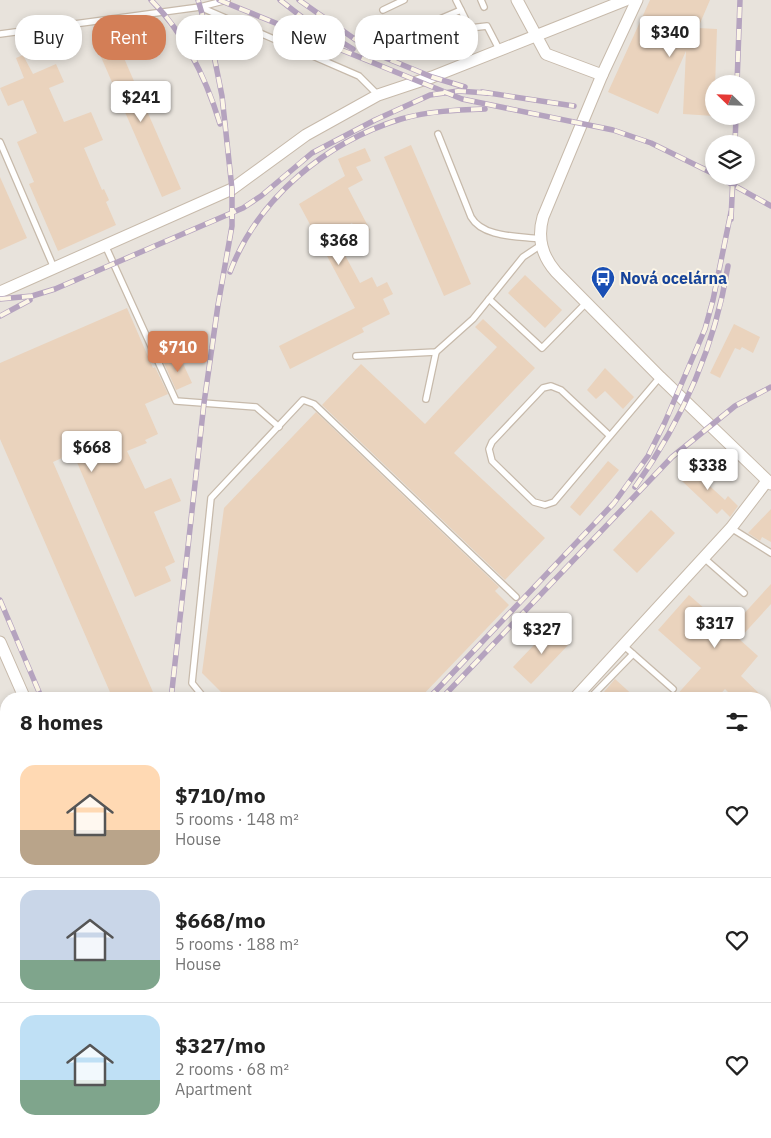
<!DOCTYPE html>
<meta charset="utf-8">
<style>
:root{--surface:#fff;--page:#f2f2f2;--text:#222;--muted:#767676;--line:#e0e0e0;--accent:#d37e56}
body{margin:0;font-family:"IBM Plex Sans",sans-serif;background:var(--page);color:var(--text);height:100vh;display:flex;flex-direction:column;font-size:19px;white-space:nowrap}
*{box-sizing:border-box;margin:0}
p{font-size:16px;color:var(--muted)}
.icon{flex:none;width:28px;height:28px;fill:none;stroke:currentColor;stroke-width:2;stroke-linecap:round;stroke-linejoin:round}
.map{position:relative;flex:1;overflow:hidden}
.details{position:absolute;left:0px;top:692px;width:771px;height:446px;display:flex;flex-direction:column;background:var(--surface);border-radius:20px 20px 0 0;box-shadow:0 2px 8px #0003}
.details>*{flex:none}
.hud{position:absolute;left:15px;top:15px;width:500px;height:45px;display:flex;gap:10px}
.needle{width:32px;rotate:293deg}
.buttons{position:absolute;left:705px;top:75px;display:grid;gap:10px}
.buttons a{display:grid;place-items:center;width:50px;height:50px;border-radius:50%;background:var(--surface);box-shadow:0 2px 8px #0003;font-size:25px}
.price{position:absolute;translate:-50% -42px;padding:0 11px;border-radius:5px;background:#fff;color:#222;font-size:16px;line-height:32px;filter:drop-shadow(0 1px 2px #0008)}
.price::after{content:'';position:absolute;left:50%;top:30px;width:15px;height:11px;margin-left:-8px;background:inherit;clip-path:polygon(0 0,100% 0,50% 100%)}
.price.selected{background:var(--accent);color:#fff}
ul{padding:0;list-style:none}
li{display:flex;align-items:center;gap:15px;height:125px;padding:0 20px}
li+li{border-top:1px solid var(--line)}
li span{display:grid;place-items:center;flex:none;width:140px;height:100px;border-radius:15px;color:#555}
li>.icon{margin-inline-start:auto}
span .icon{width:60px;height:60px;fill:#fffc;stroke-width:1}
li b{font-size:21px}
h2{display:flex;justify-content:space-between;align-items:center;height:60px;padding:0 20px;font-size:21px}
.pill{padding:0 18px;border-radius:20px;background:var(--surface);box-shadow:0 2px 8px #0003;font-size:18px;line-height:45px}
.pill.selected{background:var(--accent);color:#fff}
.map>svg:first-child{display:block}
.residential{fill:#efe4d1}
.industrial{fill:#e8e3dc;fill-rule:evenodd}
.building{fill:#ead3bd}
.lines{fill:none;stroke-linecap:round;stroke-linejoin:round}
.service-casing{stroke:#c7baab;stroke-width:8}
.minor-casing{stroke:#c7baab;stroke-width:13}
.service{stroke:#fff;stroke-width:5.5}
.minor{stroke:#fff;stroke-width:11}
.rail-casing{stroke:#b5a3bf;stroke-width:5.5}
.rail{stroke:#fcf6e7;stroke-width:4;stroke-dasharray:11;stroke-linecap:butt}
.labels{text-anchor:middle;stroke-width:4;stroke-linejoin:round;paint-order:stroke}
.transit-label{font-size:16px;font-weight:bold;fill:#164399;stroke:#fcf6e7;text-anchor:start}
</style>
<div class="map">
<svg width="771" height="1138" viewBox="0 0 771 1138">
<rect width="100%" height="100%" fill="#f8f2e2"/>
<!-- residential -->
<path class="residential" d="M771 762V1138H602L604 1132H765V775Z"/>
<!-- industrial -->
<path class="industrial" d="M0 0H771V762L765 775V699H6V1132L604 1133 602 1138H0ZM714 84H746V116H714ZM714 144H746V176H714Z"/>
<!-- building -->
<g class="building">
<path d="M650 0H710L698 28 717 29 714 116 683 114 686 51 658 114 608 92Z"/>
<path d="M234 29 244 53 233 58 222 34Z"/>
<path d="M454 29 465 52 450 59 440 36Z"/>
<path d="M120 49 181 189 162 197 101 57Z"/>
<path d="M23 55 33 74 56 64 64 82 49 88 64 122 91 112 103 140 84 148 102 190 104 189 109 200 106 202 116 225 58 251 29 184 34 182 17 142 37 133 23 100 8 106 0 88 24 78 16 58Z"/>
<path d="M411 145 471 284 444 296 384 157Z"/>
<path d="M365 148 371 161 356 167 363 180 348 188 370 230 359 237 352 223 333 233 360 283 372 277 377 287 387 282 393 294 383 299 390 314 362 328 364 332 290 369 279 346 355 308 299 204 345 176 338 159Z"/>
<path d="M0 177 27 238 0 250Z"/>
<path d="M525 275 562 310 545 328 508 293Z"/>
<path d="M127 308 153 368 155 367 168 394 145 404 158 434 145 440 147 443 127 451 145 489 171 478 181 501 154 512 175 562 165 567 171 581 135 597 73 453 53 462 156 699H113L0 439V363Z"/>
<path d="M483 319 535 368 454 453 545 538 505 580 322 405 361 364 425 424 497 347 475 327Z"/>
<path d="M734 324 760 337 753 353 742 347 740 350 735 348 720 378 710 373Z"/>
<path d="M180 357 192 383 176 390 164 363Z"/>
<path d="M605 368 634 397 623 409 605 391 596 399 587 390Z"/>
<path d="M316 412 499 587 495 591 509 605 419 699H228L202 673 224 508Z"/>
<path d="M608 461 619 470 580 516 570 507Z"/>
<path d="M701 461 712 471 703 480 725 500 728 496 738 506 730 517 722 509 717 514 682 481Z"/>
<path d="M771 509V542L762 537 760 541 748 533Z"/>
<path d="M651 510 675 533 637 573 613 550Z"/>
<path d="M771 584V604L739 639 758 656 741 676 765 699H735L725 689 716 699H673L701 668 658 630 689 595 729 630Z"/>
<path d="M552 626 570 643 531 684 513 667Z"/>
<path d="M615 679 637 699H598Z"/>
</g>
<g class="lines">
<!-- service casing -->
<g class="service-casing">
<g id="service">
<path d="M456 0 461 10"/>
<path d="M481 0 484 7"/>
<path d="M200 7 359 76 378 95"/>
<path d="M383 10 404 0"/>
<path d="M0 34 200 7 227 0"/>
<path d="M393 39 461 10 470 28 487 26 500 51"/>
<path d="M438 134 471 217C483 238 519 236 540 239"/>
<path d="M0 142 54 268"/>
<path d="M105 245 176 401 256 407 279 427"/>
<path d="M489 299 542 348 587 302"/>
<path d="M356 356 436 352 473 319 523 257 541 245"/>
<path d="M426 399 436 352"/>
<path d="M610 436 561 390 551 386 543 388 492 442 489 449 492 461 534 502 545 505 554 502 660 377"/>
<path d="M731 528 771 553"/>
<path d="M704 558 744 593"/>
<path d="M623 645 673 689"/>
<path d="M205 699 192 683 211 498 303 400 314 404 516 597"/>
<path d="M593 699 591 697 633 654"/>
<path d="M0 1115 6 1108"/>
<path d="M474 1132 486 1138"/>
<path d="M456 1138 460 1132"/>
<path d="M531 1138 533 1132"/>
</g>
</g>
<!-- minor casing -->
<g class="minor-casing">
<g id="minor">
<path d="M517 0 546 54 602 75"/>
<path d="M637 0 602 75 543 217C537 238 542 256 556 272L660 377 771 484"/>
<path d="M0 292 232 189 306 135 378 95 432 77 626 0"/>
<path d="M0 642 25 699"/>
<path d="M574 699 731 528 767 481"/>
<path d="M765 811 771 798"/>
<path d="M765 829 771 832"/>
<path d="M765 939 771 941"/>
<path d="M765 1078 771 1081"/>
<path d="M620 1138 623 1132"/>
</g>
</g>
<!-- service -->
<use href="#service" class="service"/>
<!-- minor -->
<use href="#minor" class="minor"/>
<!-- rail casing -->
<g class="rail-casing">
<g id="rail">
<path d="M151 0C185 34 206 78 220 124"/>
<path d="M219 0 462 99 613 130 651 143 714 174"/>
<path d="M280 0 307 21 353 49"/>
<path d="M299 0 376 54 432 77 465 87"/>
<path d="M737 84 740 0"/>
<path d="M482 92 574 106"/>
<path d="M735 144 736 116"/>
<path d="M717 176 771 206"/>
<path d="M731 219 733 176"/>
<path d="M230 272C258 198 326 142 401 119 429 111 457 110 485 109"/>
<path d="M0 299 32 296 55 289 243 208 261 196 312 153 375 120 430 95 458 91 487 93"/>
<path d="M0 316 30 300"/>
<path d="M635 487C682 421 715 346 728 266"/>
<path d="M0 600 42 699"/>
<path d="M171 699 204 403 218 305 232 226V189L222 96 213 51 198 0"/>
<path d="M428 699 614 503 648 456 665 422 705 329 713 300 731 212"/>
<path d="M441 699 672 457 735 406 771 387"/>
<path d="M4 1138 8 1132"/>
<path d="M20 1138 26 1132"/>
<path d="M35 1138 41 1132"/>
<path d="M50 1138 54 1132"/>
<path d="M63 1138 67 1132"/>
<path d="M73 1138 77 1132"/>
<path d="M85 1138 89 1132"/>
<path d="M120 1138 122 1132"/>
</g>
</g>
<!-- rail -->
<use href="#rail" class="rail"/>
</g>
<!-- icons -->
<defs>
<g id="bus-pin" transform="scale(1.25)"><path d="M0 17L-7.5 6A9.5 9.5 0 1 1 7.5 6Z" fill="#1a4fb4" stroke="#fcf6e7"/><path d="M-5-6H5V4H4V6H2V4H-2V6H-4V4H-5ZM-3.5-4V0h7V-4ZM-3.5 1.2v1.5H-2V1.2ZM2 1.2v1.5H3.5V1.2Z" fill="#fff"/></g>
</defs>
<g fill-rule="evenodd">
<use href="#bus-pin" x="603" y="278"/>
</g>
<g class="labels">
<!-- transit labels -->
<g class="transit-label">
<text x="620" y="284">Nová ocelárna</text>
</g>
</g>
</svg>
<div class="buttons">
<a><svg class="needle" viewBox="-14 -14 28 28"><path d="M0-13l5 13h-10z" fill="#e53935"/><path d="M0 13l5-13h-10z" fill="#767676"/></svg></a>
<a><svg class="icon" aria-label="layers" viewBox="0 0 24 24"><path d="M12 4l9 5-9 5-9-5zM3 14l9 5 9-5"/></svg></a>
</div>
<b class="price" style="left:670px;top:58px">$340</b>
<b class="price" style="left:141px;top:123px">$241</b>
<b class="price" style="left:339px;top:266px">$368</b>
<b class="price selected" style="left:178px;top:373px">$710</b>
<b class="price" style="left:92px;top:473px">$668</b>
<b class="price" style="left:708px;top:491px">$338</b>
<b class="price" style="left:715px;top:649px">$317</b>
<b class="price" style="left:542px;top:655px">$327</b>
<div class="hud">
<a class="pill">Buy</a>
<a class="pill selected">Rent</a>
<a class="pill">Filters</a>
<a class="pill">New</a>
<a class="pill">Apartment</a>
</div>
<section class="details">
<h2>8 homes<svg class="icon" aria-label="filters" viewBox="0 0 24 24"><path d="M4 7h16M4 17h16"/><circle cx="9" cy="7" r="2"/><circle cx="15" cy="17" r="2"/></svg></h2>
<ul>
<li><span style="background:linear-gradient(#ffd9b3 65%,#b9a48a 0)"><svg class="icon" aria-label="home" viewBox="0 0 24 24"><path d="M3 11l9-7 9 7M6 9v11h12V9"/></svg></span><div><b>$710/mo</b><p>5 rooms · 148 m²</p><p>House</p></div><svg class="icon" aria-label="heart" viewBox="0 0 24 24"><path d="M12 20l-8-8c-3-5 5-10 8-4 3-6 11-1 8 4z"/></svg></li>
<li><span style="background:linear-gradient(#c9d6e8 70%,#7fa58c 0)"><svg class="icon" aria-label="home" viewBox="0 0 24 24"><path d="M3 11l9-7 9 7M6 9v11h12V9"/></svg></span><div><b>$668/mo</b><p>5 rooms · 188 m²</p><p>House</p></div><svg class="icon" aria-label="heart" viewBox="0 0 24 24"><path d="M12 20l-8-8c-3-5 5-10 8-4 3-6 11-1 8 4z"/></svg></li>
<li><span style="background:linear-gradient(#bfe0f5 65%,#7fa58c 0)"><svg class="icon" aria-label="home" viewBox="0 0 24 24"><path d="M3 11l9-7 9 7M6 9v11h12V9"/></svg></span><div><b>$327/mo</b><p>2 rooms · 68 m²</p><p>Apartment</p></div><svg class="icon" aria-label="heart" viewBox="0 0 24 24"><path d="M12 20l-8-8c-3-5 5-10 8-4 3-6 11-1 8 4z"/></svg></li>
</ul>
</section>
</div>
